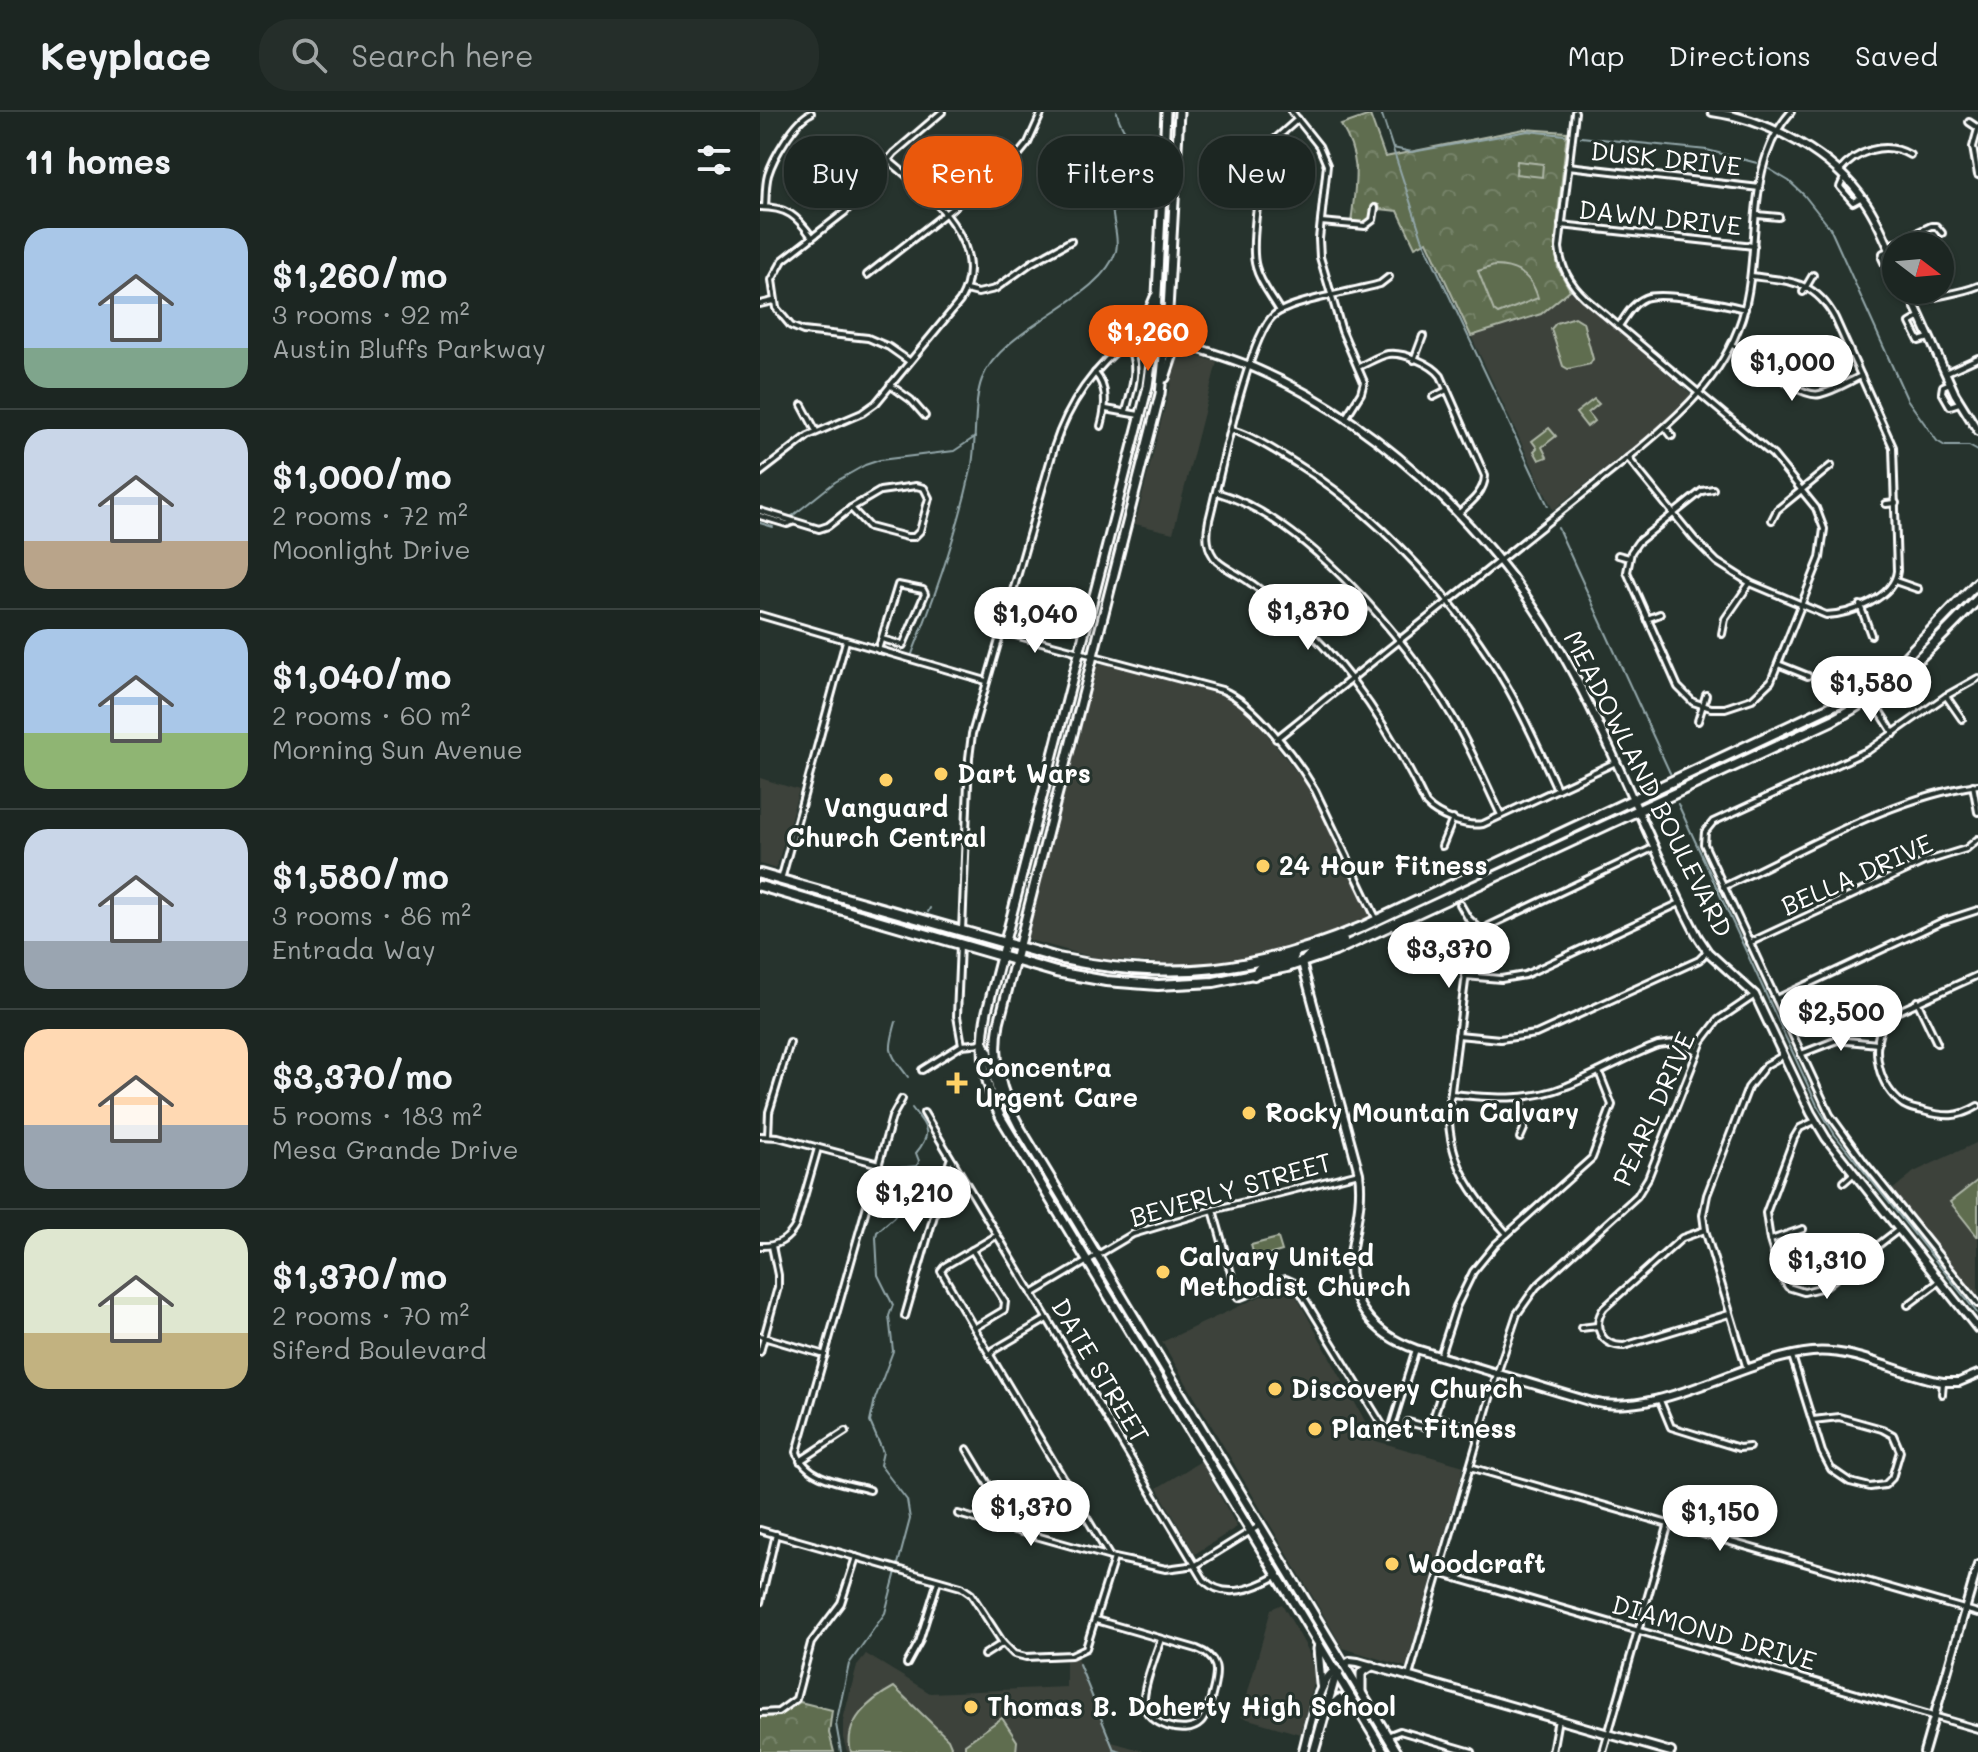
<!DOCTYPE html>
<meta charset="utf-8">
<style>
:root{--surface:#1c2622;--page:#252e2a;--text:#f1f3f6;--muted:#a0a5a5;--line:#3a4340;--accent:#ea580c}
body{margin:0;font-family:Mali,sans-serif;background:var(--page);color:var(--text);height:100vh;display:flex;flex-direction:column;font-size:30px;white-space:nowrap}
*{box-sizing:border-box;margin:0}
p{font-size:26px;color:var(--muted)}
.icon{flex:none;width:44px;height:44px;fill:none;stroke:currentColor;stroke-width:2;stroke-linecap:round;stroke-linejoin:round}
.map{position:relative;flex:1;overflow:hidden}
.side{display:flex;flex-direction:column;background:var(--surface);width:760px}
.side>*{flex:none}
.guide{position:absolute;left:24px;top:24px;width:760px;height:72px;display:flex;gap:16px}
.needle{width:52px;rotate:106deg}
.buttons{position:absolute;left:1122px;top:120px;display:grid;gap:16px}
.buttons a{display:grid;place-items:center;width:72px;height:72px;border-radius:50%;background:var(--surface);box-shadow:0 2px 6px #0004,0 0 0 2px var(--line);font-size:40px}
.price{position:absolute;translate:-50% -68px;padding:0 18px;border-radius:28px;background:#fff;color:#222;font-size:26px;line-height:52px;filter:drop-shadow(0 2px 4px #0008)}
.price::after{content:'';position:absolute;left:50%;top:48px;width:24px;height:18px;margin-left:-12px;background:inherit;clip-path:polygon(0 0,100% 0,50% 100%)}
.price.on{background:var(--accent);color:#fff}
ul{padding:0;list-style:none}
li{display:flex;align-items:center;gap:24px;height:200px;padding:0 24px}
li+li{border-top:2px solid var(--line)}
li span{display:grid;place-items:center;flex:none;width:224px;height:160px;border-radius:24px;color:#555}
li>.icon{margin-inline-start:auto}
span .icon{width:96px;height:96px;fill:#fffc;stroke-width:1}
li b{font-size:34px}
h2{display:flex;justify-content:space-between;align-items:center;height:96px;padding:0 24px;font-size:34px}
.pill{padding:0 28px;border-radius:32px;background:var(--surface);box-shadow:0 2px 6px #0004,0 0 0 2px var(--line);font-size:28px;line-height:72px}
.pill.on{background:var(--accent);color:#fff}
header{display:flex;align-items:center;gap:48px;box-sizing:border-box;height:112px;padding:0 40px;background:var(--surface);border-bottom:2px solid var(--line)}
header strong{font-size:38px}
nav{display:flex;gap:44px;margin-inline-start:auto;font-size:28px}
.search{width:560px;height:72px;background:var(--page);display:flex;align-items:center;gap:20px;box-sizing:border-box;padding:0 28px;border-radius:32px;color:var(--muted);font-size:30px}
main{display:flex;flex:1;min-height:0}
.map>svg:first-child{display:block}
.built{fill:#3c423b}
.park{fill:url(#park-crowns);stroke:#aeb6a7;stroke-width:2}
.pitch{fill:#5e6d4f;stroke:#aeb6a7;stroke-width:2}
.lines{fill:none;stroke-linecap:round;stroke-linejoin:round}
.stream{stroke:#93a7aa;stroke-width:2}
.street-casing{stroke:#fff;stroke-width:10}
.secondary-casing{stroke:#fff;stroke-width:12}
.primary-casing{stroke:#fff;stroke-width:13}
.highway-casing{stroke:#fff;stroke-width:14}
.street{stroke:#26332d;stroke-width:4}
.secondary{stroke:#26332d;stroke-width:6}
.primary{stroke:#26332d;stroke-width:7}
.highway{stroke:#26332d;stroke-width:8}
.poi-dot{fill:#ffd166;stroke:#26332d;stroke-width:3}
.labels{text-anchor:middle;stroke-width:6;stroke-linejoin:round;paint-order:stroke}
.street-label{font-size:26px;fill:#fff;stroke:#26332d}
.poi-label{font-size:26px;font-weight:bold;fill:#fff;stroke:#26332d;text-anchor:start}
</style>
<header>
<strong>Keyplace</strong>
<div class="search"><svg class="icon" aria-label="search" viewBox="0 0 24 24"><circle cx="10" cy="10" r="6"/><path d="M15 15l6 6"/></svg>Search here</div>
<nav><a>Map</a><a>Directions</a><a>Saved</a></nav>
</header>
<main>
<section class="side">
<h2>11 homes<svg class="icon" aria-label="filters" viewBox="0 0 24 24"><path d="M4 7h16M4 17h16"/><circle cx="9" cy="7" r="2"/><circle cx="15" cy="17" r="2"/></svg></h2>
<ul>
<li><span style="background:linear-gradient(#a9c7e8 75%,#7fa58c 0)"><svg class="icon" aria-label="home" viewBox="0 0 24 24"><path d="M3 11l9-7 9 7M6 9v11h12V9"/></svg></span><div><b>$1,260/mo</b><p>3 rooms · 92 m²</p><p>Austin Bluffs Parkway</p></div></li>
<li><span style="background:linear-gradient(#c9d6e8 70%,#b9a48a 0)"><svg class="icon" aria-label="home" viewBox="0 0 24 24"><path d="M3 11l9-7 9 7M6 9v11h12V9"/></svg></span><div><b>$1,000/mo</b><p>2 rooms · 72 m²</p><p>Moonlight Drive</p></div></li>
<li><span style="background:linear-gradient(#a9c7e8 65%,#8fb573 0)"><svg class="icon" aria-label="home" viewBox="0 0 24 24"><path d="M3 11l9-7 9 7M6 9v11h12V9"/></svg></span><div><b>$1,040/mo</b><p>2 rooms · 60 m²</p><p>Morning Sun Avenue</p></div></li>
<li><span style="background:linear-gradient(#c9d6e8 70%,#9aa5b1 0)"><svg class="icon" aria-label="home" viewBox="0 0 24 24"><path d="M3 11l9-7 9 7M6 9v11h12V9"/></svg></span><div><b>$1,580/mo</b><p>3 rooms · 86 m²</p><p>Entrada Way</p></div></li>
<li><span style="background:linear-gradient(#ffd9b3 60%,#9aa5b1 0)"><svg class="icon" aria-label="home" viewBox="0 0 24 24"><path d="M3 11l9-7 9 7M6 9v11h12V9"/></svg></span><div><b>$3,370/mo</b><p>5 rooms · 183 m²</p><p>Mesa Grande Drive</p></div></li>
<li><span style="background:linear-gradient(#dfe7d0 65%,#c2b280 0)"><svg class="icon" aria-label="home" viewBox="0 0 24 24"><path d="M3 11l9-7 9 7M6 9v11h12V9"/></svg></span><div><b>$1,370/mo</b><p>2 rooms · 70 m²</p><p>Siferd Boulevard</p></div></li>
</ul>
</section>
<div class="map">
<svg width="1218" height="1640" viewBox="0 0 1218 1640">
<defs>
<pattern id="park-crowns" width="20" height="18" patternUnits="userSpaceOnUse" patternTransform="scale(2)"><rect width="20" height="18" fill="#5e6d4f"/><path d="M2 6a3 3 0 1 1 6 0M12 15a3 3 0 1 1 6 0" fill="none" stroke="#768369"/></pattern>
</defs>
<rect width="100%" height="100%" fill="#26332d"/>
<filter id="ink" filterUnits="userSpaceOnUse"><feTurbulence type="fractalNoise" baseFrequency=".0125" numOctaves="2"/><feDisplacementMap in="SourceGraphic" scale="16" xChannelSelector="R" yChannelSelector="G"/><feConvolveMatrix kernelMatrix="1 2 1 2 8 2 1 2 1" color-interpolation-filters="sRGB"/></filter>
<g filter="url(#ink)">
<!-- built -->
<g class="built">
<path d="M810 178 933 284 906 309 793 398 711 224 781 202Z"/>
<path d="M419 239 457 250 413 421 375 412Z"/>
<path d="M345 551 449 578 475 589 492 603 546 672 579 736 610 806 527 838 494 846 462 850 414 852 339 847 269 828 266 822 271 800 278 784 287 738 294 723 310 648 317 635 334 556Z"/>
<path d="M0 666 39 678 16 757 0 752Z"/>
<path d="M1218 1030V1185L1132 1078 1154 1060Z"/>
<path d="M529 1171 616 1329 704 1354 646 1555 583 1536 402 1230Z"/>
<path d="M441 1349 477 1415 435 1442 397 1376Z"/>
<path d="M522 1492 548 1538 553 1557 554 1571 540 1622 481 1605 511 1497Z"/>
<path d="M106 1542 170 1581 306 1575V1548L317 1546 352 1630 387 1640H87L83 1626V1608L97 1553Z"/>
</g>
<!-- park -->
<g class="park">
<path d="M610 3 625 45 764 17 807 20 795 133 798 156 810 178 781 202 711 224 667 129 655 135 638 99 620 97 619 93 614 92 608 111 591 112C595 72 603 49 581 13Z"/>
<path d="M834 287 839 292 828 301 834 309 827 315 816 301Z"/>
<path d="M789 316 796 324 782 335 787 345 779 348 774 339 777 336 772 329Z"/>
<path d="M40 1590 72 1598 69 1621 74 1640H0V1605L18 1604Z"/>
</g>
<!-- pitch -->
<g class="pitch">
<path d="M757 49 783 52 782 65 756 62Z"/>
<path d="M734 154C757 154 772 164 778 186L738 202 734 199 718 159Z"/>
<path d="M815 205 823 210 833 247 830 252 808 257 803 254 791 217 796 211Z"/>
<path d="M1218 1068V1124H1217L1190 1090Z"/>
<path d="M518 1126 522 1139 495 1147 491 1133Z"/>
<path d="M134 1575 188 1627 191 1634 189 1640H91C83 1610 110 1588 134 1575Z"/>
<path d="M242 1606 257 1629 256 1640H205V1632Z"/>
</g>
<g class="lines">
<!-- stream -->
<g class="stream">
<path d="M621 0 662 126 788 394"/>
<path d="M821 25 947 38 997 51"/>
<path d="M633 36 652 40 768 19 805 23"/>
<path d="M1009 57 1029 69 1044 83 1070 116 1147 287 1177 329 1185 334H1209L1218 339"/>
<path d="M31 405 75 370 105 353 120 348 194 339 215 325"/>
<path d="M0 411 13 415"/>
<path d="M798 416 910 661"/>
<path d="M152 542C176 482 197 421 211 358 217 332 213 289 222 267 242 215 341 188 356 139 360 123 350 106 353 91 357 72 378 66 376 43 374 26 359 17 357 0"/>
<path d="M918 692 1057 993 1075 1023 1218 1202"/>
<path d="M168 800 170 796"/>
<path d="M136 910C127 942 129 939 148 965"/>
<path d="M319 1552 354 1638 361 1640"/>
<path d="M81 1640 76 1612 89 1552 125 1501 150 1407 147 1388 120 1353 123 1340 110 1310 115 1287 133 1239 129 1204 133 1193 118 1163 116 1125 117 1120 134 1105 138 1097 134 1078 136 1056 157 1054 159 1049 156 1041C173 1020 167 1016 152 996"/>
</g>
<!-- street casing -->
<g class="street-casing">
<g id="street">
<path d="M532 0 559 34 567 53 559 127 560 145 582 219 604 270 601 281 586 305"/>
<path d="M815 0 799 136C801 156 810 172 825 186L1013 343 1056 396 1064 417 1060 446 1011 569 992 587 965 596H951L933 590 918 575 867 460 871 440 878 430 942 379 953 377"/>
<path d="M1209 10 1218 16"/>
<path d="M1218 17 1213 35 1218 63"/>
<path d="M808 54 1000 76"/>
<path d="M1079 60C1096 39 1125 28 1150 43"/>
<path d="M1084 66 1080 75 1093 90 1102 85"/>
<path d="M0 95C27 95 37 104 52 125"/>
<path d="M5 95C6 85 5 74 8 63 13 46 35 8 51 1"/>
<path d="M997 103 1019 105"/>
<path d="M561 110 605 114 613 108 615 96"/>
<path d="M801 113 994 134"/>
<path d="M1128 134 1171 114H1176L1182 121"/>
<path d="M1130 138 1123 141 1122 146 1129 161 1136 160"/>
<path d="M107 163 255 47 268 31 282 0"/>
<path d="M629 165 620 172C596 179 531 189 514 203 488 224 459 370 449 408 446 423 446 437 457 449 466 457 478 462 488 469 503 479 517 491 531 503 589 553 634 624 666 692 678 705 706 715 723 712L856 650"/>
<path d="M206 178 218 181 235 177 271 151 311 129"/>
<path d="M1043 180 1053 163"/>
<path d="M1155 191C1176 182 1197 183 1218 174"/>
<path d="M0 192 13 189"/>
<path d="M520 199C512 185 500 171 496 155 489 133 501 68 505 43L512 30 538 7"/>
<path d="M1160 205 1150 211 1159 229 1169 226"/>
<path d="M859 214C866 204 873 191 885 186 902 179 965 192 985 197"/>
<path d="M365 231C382 250 372 277 366 299"/>
<path d="M972 233C996 244 1038 287 1060 282 1074 279 1088 270 1101 264"/>
<path d="M654 248 663 224"/>
<path d="M149 249 129 235 108 226 43 219 31 214 16 196 12 168 23 148 85 100 134 41 182 0"/>
<path d="M598 255C608 251 618 244 628 242 644 240 672 252 681 264L725 364C724 381 710 391 698 402"/>
<path d="M1014 259 1021 250"/>
<path d="M335 261C348 275 346 297 341 314"/>
<path d="M1185 261 1218 246"/>
<path d="M1190 271 1183 274 1182 280 1190 294 1199 291"/>
<path d="M130 273 151 288 165 304"/>
<path d="M673 285 687 278"/>
<path d="M42 293 56 319"/>
<path d="M346 297 379 303"/>
<path d="M905 315 912 324"/>
<path d="M472 318C495 325 517 340 537 352 620 403 701 493 749 578 767 610 782 644 797 677"/>
<path d="M868 346 935 428 957 450 990 471 1066 503C1091 502 1134 486 1137 459L1133 335 1075 206C1055 168 1029 169 991 164"/>
<path d="M0 361 48 324 102 301 116 291 200 189C233 132 168 81 128 48"/>
<path d="M156 374 164 376 169 386 160 419 154 425H147L109 415 91 396 120 379Z"/>
<path d="M456 380C545 406 646 526 692 604 711 636 725 670 741 703"/>
<path d="M1126 392 1136 391"/>
<path d="M0 399 59 417 68 414 91 396"/>
<path d="M0 404 27 412 32 410"/>
<path d="M1012 408 1017 398 1071 354"/>
<path d="M858 443 869 446"/>
<path d="M1135 469 1158 477"/>
<path d="M1100 493 1111 523"/>
<path d="M0 503 226 569"/>
<path d="M887 507 900 502"/>
<path d="M240 519 462 578C495 591 537 648 555 678L617 808"/>
<path d="M962 522 965 507 990 471"/>
<path d="M118 538 138 473 163 478 165 482 143 533 122 527"/>
<path d="M1018 552 1048 564"/>
<path d="M1218 566 1186 584 1109 638 953 710 945 720 944 732 1070 1003 1104 1050 1218 1192"/>
<path d="M1186 584 1202 607"/>
<path d="M1112 587 1134 622"/>
<path d="M938 609 946 583"/>
<path d="M516 627 868 346C917 306 962 268 982 206 1003 139 982 55 1031 0"/>
<path d="M1213 673 1218 700"/>
<path d="M682 734 693 707"/>
<path d="M21 768 86 529"/>
<path d="M963 775C1044 738 1130 685 1218 673"/>
<path d="M700 792 708 806 721 818"/>
<path d="M202 819 209 646 212 622 294 336C308 292 335 254 373 225L395 223"/>
<path d="M989 831 1164 750 1206 737 1218 727"/>
<path d="M200 832 197 904 202 933"/>
<path d="M1218 863 1130 903C1108 927 1116 969 1140 990 1146 996 1155 997 1163 999 1185 1005 1198 1006 1218 994"/>
<path d="M705 864 741 867 765 863 920 791"/>
<path d="M1016 887 1181 810 1218 798"/>
<path d="M1157 889 1177 931"/>
<path d="M698 923 740 927 776 922 939 848 947 840"/>
<path d="M1041 942 1077 928 1118 932"/>
<path d="M162 958 202 933 222 931"/>
<path d="M691 982C730 986 769 990 807 974 838 962 867 944 898 933L914 931 936 938"/>
<path d="M164 1001 444 1468C465 1489 495 1476 517 1464"/>
<path d="M1055 1009 1040 1016 1034 1026 1006 1101 1010 1128 1020 1162 1028 1175 1044 1180 1064 1175 1138 1118"/>
<path d="M0 1024 18 1025 119 1052"/>
<path d="M8 1024 9 1000 30 931"/>
<path d="M760 1026 764 1017 761 985"/>
<path d="M1084 1070 1093 1062"/>
<path d="M453 1098 478 1186 526 1167 535 1171 629 1324 656 1237"/>
<path d="M945 1118 922 1126 844 1196C831 1214 841 1234 864 1234L969 1202"/>
<path d="M747 1122C713 1084 686 1048 689 995L709 838 716 825 729 814 895 735"/>
<path d="M1011 1128 1043 1117"/>
<path d="M0 1134C17 1135 28 1128 36 1113L58 1036"/>
<path d="M212 1138 245 1190 244 1198 214 1216 350 1445"/>
<path d="M272 1182 373 1122 453 1098 599 1061"/>
<path d="M1148 1193 1180 1169"/>
<path d="M145 1204 190 1048"/>
<path d="M214 1216 181 1159 185 1154 236 1124"/>
<path d="M821 1216 837 1214"/>
<path d="M0 1224 65 1243"/>
<path d="M0 1240 18 1175V1163L12 1134"/>
<path d="M230 1243 234 1238 287 1207"/>
<path d="M680 1244 696 1195 713 1160 735 1133 832 1046 852 993 839 960"/>
<path d="M1032 1244 1062 1340 1071 1357 1090 1370 1110 1375 1125 1373 1132 1366 1140 1339 1133 1323 1122 1317 1079 1305 1053 1308"/>
<path d="M987 1257 945 1118 943 1103 947 1083 988 976 1006 953 1024 943"/>
<path d="M1182 1282 1183 1270"/>
<path d="M899 1286 911 1315 979 1336 989 1335"/>
<path d="M674 1304 720 1319"/>
<path d="M648 1310 670 1316 680 1285"/>
<path d="M207 1337 255 1417"/>
<path d="M40 1349 86 1319"/>
<path d="M710 1355 1218 1501"/>
<path d="M110 1378C85 1371 46 1368 37 1340L132 1005 142 987"/>
<path d="M198 1402 354 1446 406 1457 436 1453 499 1414"/>
<path d="M0 1418 201 1475 211 1482 243 1531 254 1542 266 1545 311 1543 326 1536 354 1446"/>
<path d="M679 1461 1218 1617"/>
<path d="M0 1490 16 1422"/>
<path d="M336 1508 437 1537C445 1540 452 1544 455 1553 459 1563 448 1604 440 1611 426 1625 386 1612 384 1592 382 1576 396 1543 401 1527"/>
<path d="M224 1543 243 1531"/>
<path d="M147 1552 159 1530 178 1469"/>
<path d="M649 1564 737 1262 757 1202 776 1175 877 1084 888 1066 942 929 958 908 995 883"/>
<path d="M0 1601 18 1600 36 1587 51 1531 81 1491 96 1445"/>
<path d="M627 1624 640 1619 712 1640"/>
<path d="M792 1640 798 1607"/>
<path d="M843 1640 909 1411"/>
</g>
</g>
<!-- secondary casing -->
<g class="secondary-casing">
<g id="secondary">
<path d="M952 0C1010 8 1073 42 1106 91 1119 110 1127 132 1136 152"/>
<path d="M1148 178 1195 282 1218 319"/>
<path d="M395 223C430 235 465 243 499 258 632 317 745 433 813 561 859 647 892 739 938 825L948 840 995 883 1051 1001 1066 1026 1218 1217"/>
<path d="M542 851 599 1061C603 1090 595 1114 591 1142 585 1189 614 1223 656 1237L832 1290C901 1306 982 1247 1052 1240 1097 1236 1140 1263 1183 1270H1199L1218 1262"/>
<path d="M584 1553 590 1549 598 1550 911 1640"/>
<path d="M1164 1640 1218 1453"/>
</g>
</g>
<!-- primary casing -->
<g class="primary-casing">
<g id="primary">
<path d="M406 0 395 223 388 274 227 899C219 938 223 971 241 1006L624 1640"/>
<path d="M419 0 407 216 400 282 239 911C232 949 241 981 259 1014L637 1640"/>
<path d="M379 223 395 185"/>
<path d="M405 266 417 230"/>
<path d="M222 931 228 939 239 986 245 990"/>
<path d="M558 1537 561 1572"/>
<path d="M601 1579V1561L612 1554"/>
<path d="M569 1596 579 1587 595 1592"/>
<path d="M543 1640C549 1619 557 1569 576 1558"/>
<path d="M554 1640 574 1569 579 1561"/>
</g>
</g>
<!-- highway casing -->
<g class="highway-casing">
<g id="highway">
<path d="M0 762 298 846C411 870 497 860 602 815L1087 587 1138 553 1218 470"/>
<path d="M0 774 296 860 346 869 398 873 454 870 527 855 575 839 1073 608C1137 574 1169 537 1218 487"/>
<path d="M546 847 551 842 583 829"/>
<path d="M494 863 500 856 532 848 535 841"/>
</g>
</g>
<!-- street -->
<use href="#street" class="street"/>
<!-- secondary -->
<use href="#secondary" class="secondary"/>
<!-- primary -->
<use href="#primary" class="primary"/>
<!-- highway -->
<use href="#highway" class="highway"/>
</g>
</g>
<!-- markers -->
<g class="poi-dot">
<circle cx="181" cy="662" r="8"/>
<circle cx="126" cy="668" r="8"/>
<circle cx="503" cy="754" r="8"/>
<path d="M193 959h8v8h8v8h-8v8h-8v-8h-8v-8h8z"/>
<circle cx="489" cy="1001" r="8"/>
<circle cx="403" cy="1160" r="8"/>
<circle cx="515" cy="1277" r="8"/>
<circle cx="555" cy="1317" r="8"/>
<circle cx="632" cy="1452" r="8"/>
<circle cx="211" cy="1595" r="8"/>
</g>
<g class="labels">
<!-- street labels -->
<g class="street-label">
<text transform="translate(906 47) rotate(6)" y="9">DUSK DRIVE</text>
<text transform="translate(900 106) rotate(6)" y="9">DAWN DRIVE</text>
<text transform="translate(888 672) rotate(63)" y="9">MEADOWLAND BOULEVARD</text>
<text transform="translate(1097 763) rotate(-24)" y="9">BELLA DRIVE</text>
<text transform="translate(894 997) rotate(-66)" y="9">PEARL DRIVE</text>
<text transform="translate(471 1078) rotate(-16)" y="9">BEVERLY STREET</text>
<text transform="translate(340 1259) rotate(59)" y="9">DATE STREET</text>
<text transform="translate(954 1521) rotate(16)" y="9">DIAMOND DRIVE</text>
</g>
<!-- poi labels -->
<g class="poi-label">
<text x="197" y="671">Dart Wars</text>
<text x="126" y="705" text-anchor="middle">Vanguard<tspan x="126" dy="30">Church Central</tspan></text>
<text x="519" y="763">24 Hour Fitness</text>
<text x="215" y="965">Concentra<tspan x="215" dy="30">Urgent Care</tspan></text>
<text x="505" y="1010">Rocky Mountain Calvary</text>
<text x="419" y="1154">Calvary United<tspan x="419" dy="30">Methodist Church</tspan></text>
<text x="531" y="1286">Discovery Church</text>
<text x="571" y="1326">Planet Fitness</text>
<text x="648" y="1461">Woodcraft</text>
<text x="227" y="1604">Thomas B. Doherty High School</text>
</g>
</g>
</svg>
<div class="buttons">
<a><svg class="needle" viewBox="-14 -14 28 28"><path d="M0-13l5 13h-10z" fill="#e53935"/><path d="M0 13l5-13h-10z" fill="#a0a5a5"/></svg></a>
</div>
<b class="price on" style="left:388px;top:261px">$1,260</b>
<b class="price" style="left:1032px;top:291px">$1,000</b>
<b class="price" style="left:548px;top:540px">$1,870</b>
<b class="price" style="left:275px;top:543px">$1,040</b>
<b class="price" style="left:1111px;top:612px">$1,580</b>
<b class="price" style="left:689px;top:878px">$3,370</b>
<b class="price" style="left:1081px;top:941px">$2,500</b>
<b class="price" style="left:154px;top:1122px">$1,210</b>
<b class="price" style="left:1067px;top:1189px">$1,310</b>
<b class="price" style="left:271px;top:1436px">$1,370</b>
<b class="price" style="left:960px;top:1441px">$1,150</b>
<div class="guide">
<a class="pill">Buy</a>
<a class="pill on">Rent</a>
<a class="pill">Filters</a>
<a class="pill">New</a>
</div>
</div>
</main>
